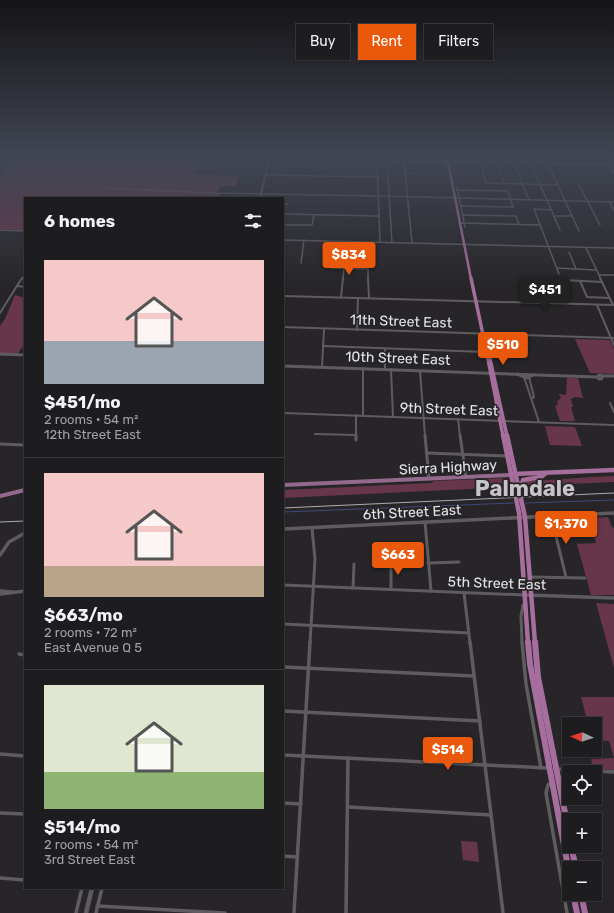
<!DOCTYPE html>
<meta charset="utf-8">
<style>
:root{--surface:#1d1c1e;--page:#2a292b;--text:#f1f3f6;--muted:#a0a1a4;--line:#3b3a3c;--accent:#ea580c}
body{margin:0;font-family:Rubik,sans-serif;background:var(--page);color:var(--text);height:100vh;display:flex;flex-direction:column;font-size:15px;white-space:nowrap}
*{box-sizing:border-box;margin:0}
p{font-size:13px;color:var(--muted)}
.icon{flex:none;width:22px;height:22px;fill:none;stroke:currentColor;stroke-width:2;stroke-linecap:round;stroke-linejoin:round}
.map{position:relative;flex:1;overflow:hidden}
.panel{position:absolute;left:24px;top:197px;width:260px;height:692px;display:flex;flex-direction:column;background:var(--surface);border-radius:0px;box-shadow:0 1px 3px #0004,0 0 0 1px var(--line)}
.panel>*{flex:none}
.top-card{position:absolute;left:296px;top:24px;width:258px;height:36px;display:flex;gap:8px}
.needle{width:26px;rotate:274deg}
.controls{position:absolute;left:562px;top:717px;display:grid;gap:8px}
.controls a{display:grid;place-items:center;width:40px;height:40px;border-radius:0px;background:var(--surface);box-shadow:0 1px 3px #0004,0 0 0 1px var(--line);font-size:20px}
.price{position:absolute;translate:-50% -34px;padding:0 9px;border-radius:4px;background:var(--accent);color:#fff;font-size:13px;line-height:26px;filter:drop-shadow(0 1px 2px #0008)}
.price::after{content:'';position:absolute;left:50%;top:24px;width:12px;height:9px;margin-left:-6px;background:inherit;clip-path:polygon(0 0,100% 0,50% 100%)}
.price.on{background:#222;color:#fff}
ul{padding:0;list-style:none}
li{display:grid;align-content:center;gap:8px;height:212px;padding:0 20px}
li+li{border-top:1px solid var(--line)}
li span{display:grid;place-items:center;height:124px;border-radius:0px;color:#555}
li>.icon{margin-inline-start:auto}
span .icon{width:72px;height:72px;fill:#fffc;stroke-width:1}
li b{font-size:17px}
h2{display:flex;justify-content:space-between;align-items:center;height:48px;padding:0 20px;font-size:17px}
.tag{padding:0 14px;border-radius:0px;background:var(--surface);box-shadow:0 1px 3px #0004,0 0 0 1px var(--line);font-size:14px;line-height:36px}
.tag.on{background:var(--accent);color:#fff}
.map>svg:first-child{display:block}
.built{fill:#302b34}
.green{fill:#67364b}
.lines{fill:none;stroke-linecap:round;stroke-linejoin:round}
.stream{stroke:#3e4a7f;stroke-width:1}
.minor-far3{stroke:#5f5c60;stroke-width:1.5}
.minor-far2{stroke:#5f5c60;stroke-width:2}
.minor-far1{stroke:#5f5c60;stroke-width:3}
.minor{stroke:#5f5c60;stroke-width:3.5}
.tertiary-far2{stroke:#5f5c60;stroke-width:2}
.tertiary-far1{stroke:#5f5c60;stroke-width:3.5}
.tertiary{stroke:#5f5c60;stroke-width:4.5}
.secondary-far1{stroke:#5f5c60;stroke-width:2.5}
.secondary{stroke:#5f5c60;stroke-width:3}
.primary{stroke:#94698e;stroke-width:4}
.trunk-far3{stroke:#a66e9d;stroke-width:2.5}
.trunk-far2{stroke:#a66e9d;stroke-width:3.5}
.trunk-far1{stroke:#a66e9d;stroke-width:4.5}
.trunk{stroke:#a66e9d;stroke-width:6}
.rail{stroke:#acabad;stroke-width:1}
.labels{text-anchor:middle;stroke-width:3.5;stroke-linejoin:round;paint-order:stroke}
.street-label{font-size:14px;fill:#e5e4e6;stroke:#272528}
.town-label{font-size:22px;font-weight:bold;fill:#c7c4c8;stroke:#272528}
</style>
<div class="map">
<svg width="614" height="913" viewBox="0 0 614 913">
<rect width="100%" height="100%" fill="#272528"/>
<!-- built -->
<g class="built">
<path d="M473 159H602L605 163 486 161H474Z"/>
<path d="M336 160 375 161 376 177 334 176Z"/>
</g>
<!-- green -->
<g class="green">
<path d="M15 159H200L194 174 239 176 236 186H220L217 193 220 194 219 198H221H25V230L0 229V177Z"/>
<path d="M15 295 25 298V344L18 353H0V326L5 319Z"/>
<path d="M575 339 610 340 614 349V374L590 373Z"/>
<path d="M567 378H578L583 398 575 397 571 399 573 407H571L575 421H560L555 406 558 405 557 401 561 398 559 394 566 395Z"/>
<path d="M545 426 575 427 582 446 550 445Z"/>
<path d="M614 476V482L525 486 524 484 527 481C556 480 585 477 614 476Z"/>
<path d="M508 478 510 487 283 498V490L431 483 434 481Z"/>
<path d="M608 517 612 527 614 528V595H591L577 544 596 543 589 518Z"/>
<path d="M596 603 614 604V668Z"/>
<path d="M581 697H614V770L593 769 591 759 614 758 609 741 595 740V724H588Z"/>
<path d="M461 841 477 842 479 862 463 860Z"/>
</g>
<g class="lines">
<!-- stream -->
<g class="stream">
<path d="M526 503 614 500"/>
<path d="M283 512 513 503"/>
</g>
<!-- minor-far3 -->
<g class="minor-far3">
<path d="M377 160 380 242"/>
<path d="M387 160 392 243"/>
<path d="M404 161 412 243"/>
<path d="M480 162 486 183 558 185"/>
<path d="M514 163 529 200"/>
<path d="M548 164 579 231"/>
<path d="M498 165 504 183"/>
<path d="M532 166 560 230"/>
<path d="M405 174H414"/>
<path d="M266 175 378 177"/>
<path d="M578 183 600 225"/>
<path d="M457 187 465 227"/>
<path d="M101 188 216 193 379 196"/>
<path d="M457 190 508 191 513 207 461 206"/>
<path d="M380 196 614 202"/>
<path d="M609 202 614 210"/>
<path d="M283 204H288"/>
<path d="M552 210 534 209 559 274"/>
<path d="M283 214 379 216"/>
<path d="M463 215 516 216 519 224"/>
<path d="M554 216H572"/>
<path d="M459 223 540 225"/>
<path d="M283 225H312L314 215"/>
<path d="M0 230 25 231"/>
<path d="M283 240 614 248"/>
<path d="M586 248 601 279"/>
<path d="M569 252 576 269"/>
<path d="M301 263 304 240"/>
<path d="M331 268 368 269V279"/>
<path d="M557 268 596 270"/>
<path d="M599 275H614"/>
<path d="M22 279 25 274"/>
<path d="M343 279 344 269"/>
</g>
<!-- minor-far2 -->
<g class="minor-far2">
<path d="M368 278 369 298"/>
<path d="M600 278 613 305"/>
<path d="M564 280 602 282"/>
<path d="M580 281 587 297 609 298"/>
<path d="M540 282 547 304"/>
<path d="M17 286 25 287"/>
<path d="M283 296 614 305"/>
<path d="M341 297 343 278"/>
<path d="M597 305 614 345"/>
<path d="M0 313 22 278"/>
<path d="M283 327 614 338"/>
<path d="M357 330 358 298"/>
<path d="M323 346 485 352"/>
<path d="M385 349V369"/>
<path d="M322 367 324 329"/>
<path d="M363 368V415"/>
<path d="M391 369 393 417"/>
<path d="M420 371 425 436"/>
<path d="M524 377 539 422"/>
<path d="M529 377 534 397 532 398"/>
<path d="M610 403 614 412"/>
<path d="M283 413 614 425"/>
<path d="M356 415V436"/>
<path d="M458 419 460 436"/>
<path d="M315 434 356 435"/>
</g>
<!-- minor-far1 -->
<g class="minor-far1">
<path d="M356 435V440"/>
<path d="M425 435 429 479"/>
<path d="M460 435 466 477"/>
<path d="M0 444 25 445"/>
<path d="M427 453 507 456"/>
<path d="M551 516 566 577"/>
<path d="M425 522 431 591"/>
<path d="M391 563V589"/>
<path d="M428 563 459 562"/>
<path d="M530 577 585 578"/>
<path d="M283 585 525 595"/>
<path d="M353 588 354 564"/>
<path d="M464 593 470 643"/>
<path d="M283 624 469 633"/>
<path d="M310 643 315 559 312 528"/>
<path d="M522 643 521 616 523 605H526"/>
</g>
<!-- minor -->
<g class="minor">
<path d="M470 642 503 913"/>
<path d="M522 642 526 684 541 768"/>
<path d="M19 654 25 655"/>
<path d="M283 667 474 676"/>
<path d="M283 711 480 721"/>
<path d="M0 754 25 756"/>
<path d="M283 755 548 768"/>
<path d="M557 769 614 772"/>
<path d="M552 782 548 785 546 793 567 913"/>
<path d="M283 803 301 804"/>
<path d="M348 807 491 815"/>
<path d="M0 813 25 814"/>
<path d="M283 856 297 857"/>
<path d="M0 878 25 880"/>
<path d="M97 906 225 913"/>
<path d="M76 913 82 888"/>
<path d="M96 913 102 888"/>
<path d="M294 913 310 642"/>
<path d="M346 913 348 758"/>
</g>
<!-- tertiary-far2 -->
<path class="tertiary-far2" d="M323 159 614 165"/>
<!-- tertiary-far1 -->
<g class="tertiary-far1">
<path d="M283 529 614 513"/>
<path d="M0 555 9 542 25 533"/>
<path d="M0 591 12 592"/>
<path d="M0 594 25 591"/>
<path d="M526 595 614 598"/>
</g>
<!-- tertiary -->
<path class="tertiary" d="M86 913 92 888"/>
<!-- secondary-far1 -->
<g class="secondary-far1">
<path d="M605 159 614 173"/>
<path d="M260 198 269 159"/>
</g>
<!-- secondary -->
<g class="secondary">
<path d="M0 354 25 355"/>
<path d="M283 366 597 377"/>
<path d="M517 374 527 378 533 375"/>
<circle cx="600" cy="377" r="2"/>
<path d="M602 376H614"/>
</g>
<!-- primary -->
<g class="primary">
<path d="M283 485 511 475"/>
<path d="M0 496 25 490"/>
</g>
<!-- trunk-far3 -->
<path class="trunk-far3" d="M443 159 449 167 471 279"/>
<!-- trunk-far2 -->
<g class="trunk-far2">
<path d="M471 278 486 349 488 350 507 436"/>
<path d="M486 349 503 436"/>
</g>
<!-- trunk-far1 -->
<g class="trunk-far1">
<path d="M503 435 519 513 528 643"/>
<path d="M507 435 525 517 535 643"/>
<path d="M513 474 614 470"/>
<path d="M520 493 523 480 541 477 545 474"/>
</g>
<!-- trunk -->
<g class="trunk">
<path d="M528 642 530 664 569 872"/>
<path d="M535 642 538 677 569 833"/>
<path d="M571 846 576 868"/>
<path d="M573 894 577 913"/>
<path d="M581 894 585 913"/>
</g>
<!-- rail -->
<g class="rail">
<path d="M283 508 614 493"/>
<path d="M0 522 25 521"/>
</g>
</g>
<!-- sky -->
<linearGradient id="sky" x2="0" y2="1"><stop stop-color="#151416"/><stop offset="0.55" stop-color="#414653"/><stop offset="1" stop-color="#414653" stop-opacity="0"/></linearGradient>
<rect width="614" height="287" fill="url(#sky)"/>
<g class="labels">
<!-- street labels -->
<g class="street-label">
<text transform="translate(401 321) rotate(2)" y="5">11th Street East</text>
<text transform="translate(398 358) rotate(2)" y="5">10th Street East</text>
<text transform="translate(449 409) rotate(2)" y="5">9th Street East</text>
<text transform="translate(448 467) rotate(-3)" y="5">Sierra Highway</text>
<text transform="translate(412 512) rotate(-3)" y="5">6th Street East</text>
<text transform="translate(497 583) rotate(2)" y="5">5th Street East</text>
</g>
<!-- town labels -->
<g class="town-label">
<text x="525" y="496">Palmdale</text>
</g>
</g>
</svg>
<div class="controls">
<a><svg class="needle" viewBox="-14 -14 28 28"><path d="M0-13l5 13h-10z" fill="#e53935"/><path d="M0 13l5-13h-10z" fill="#a0a1a4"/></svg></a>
<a><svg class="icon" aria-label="locate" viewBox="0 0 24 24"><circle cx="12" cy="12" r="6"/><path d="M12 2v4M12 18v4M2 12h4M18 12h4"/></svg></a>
<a>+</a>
<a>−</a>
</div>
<b class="price" style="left:349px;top:276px">$834</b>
<b class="price on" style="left:545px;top:311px">$451</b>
<b class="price" style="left:503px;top:366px">$510</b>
<b class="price" style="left:566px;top:545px">$1,370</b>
<b class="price" style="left:398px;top:576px">$663</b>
<b class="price" style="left:448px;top:771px">$514</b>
<div class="top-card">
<a class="tag">Buy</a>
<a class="tag on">Rent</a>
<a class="tag">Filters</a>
</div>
<section class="panel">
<h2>6 homes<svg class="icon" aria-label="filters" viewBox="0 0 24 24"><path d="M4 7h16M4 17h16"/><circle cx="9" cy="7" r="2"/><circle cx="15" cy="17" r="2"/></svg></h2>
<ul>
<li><span style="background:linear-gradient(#f6c9c9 65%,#9aa5b1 0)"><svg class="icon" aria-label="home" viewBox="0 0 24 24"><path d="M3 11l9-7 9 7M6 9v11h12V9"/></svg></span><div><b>$451/mo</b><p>2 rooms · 54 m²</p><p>12th Street East</p></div></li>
<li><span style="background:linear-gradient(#f6c9c9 75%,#b9a48a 0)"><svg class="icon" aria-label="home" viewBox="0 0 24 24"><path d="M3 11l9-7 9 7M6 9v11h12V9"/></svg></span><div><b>$663/mo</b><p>2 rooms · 72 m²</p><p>East Avenue Q 5</p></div></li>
<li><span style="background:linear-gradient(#dfe7d0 70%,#8fb573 0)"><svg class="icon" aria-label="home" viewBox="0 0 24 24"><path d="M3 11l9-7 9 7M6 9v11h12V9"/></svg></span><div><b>$514/mo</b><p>2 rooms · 54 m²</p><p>3rd Street East</p></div></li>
</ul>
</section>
</div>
